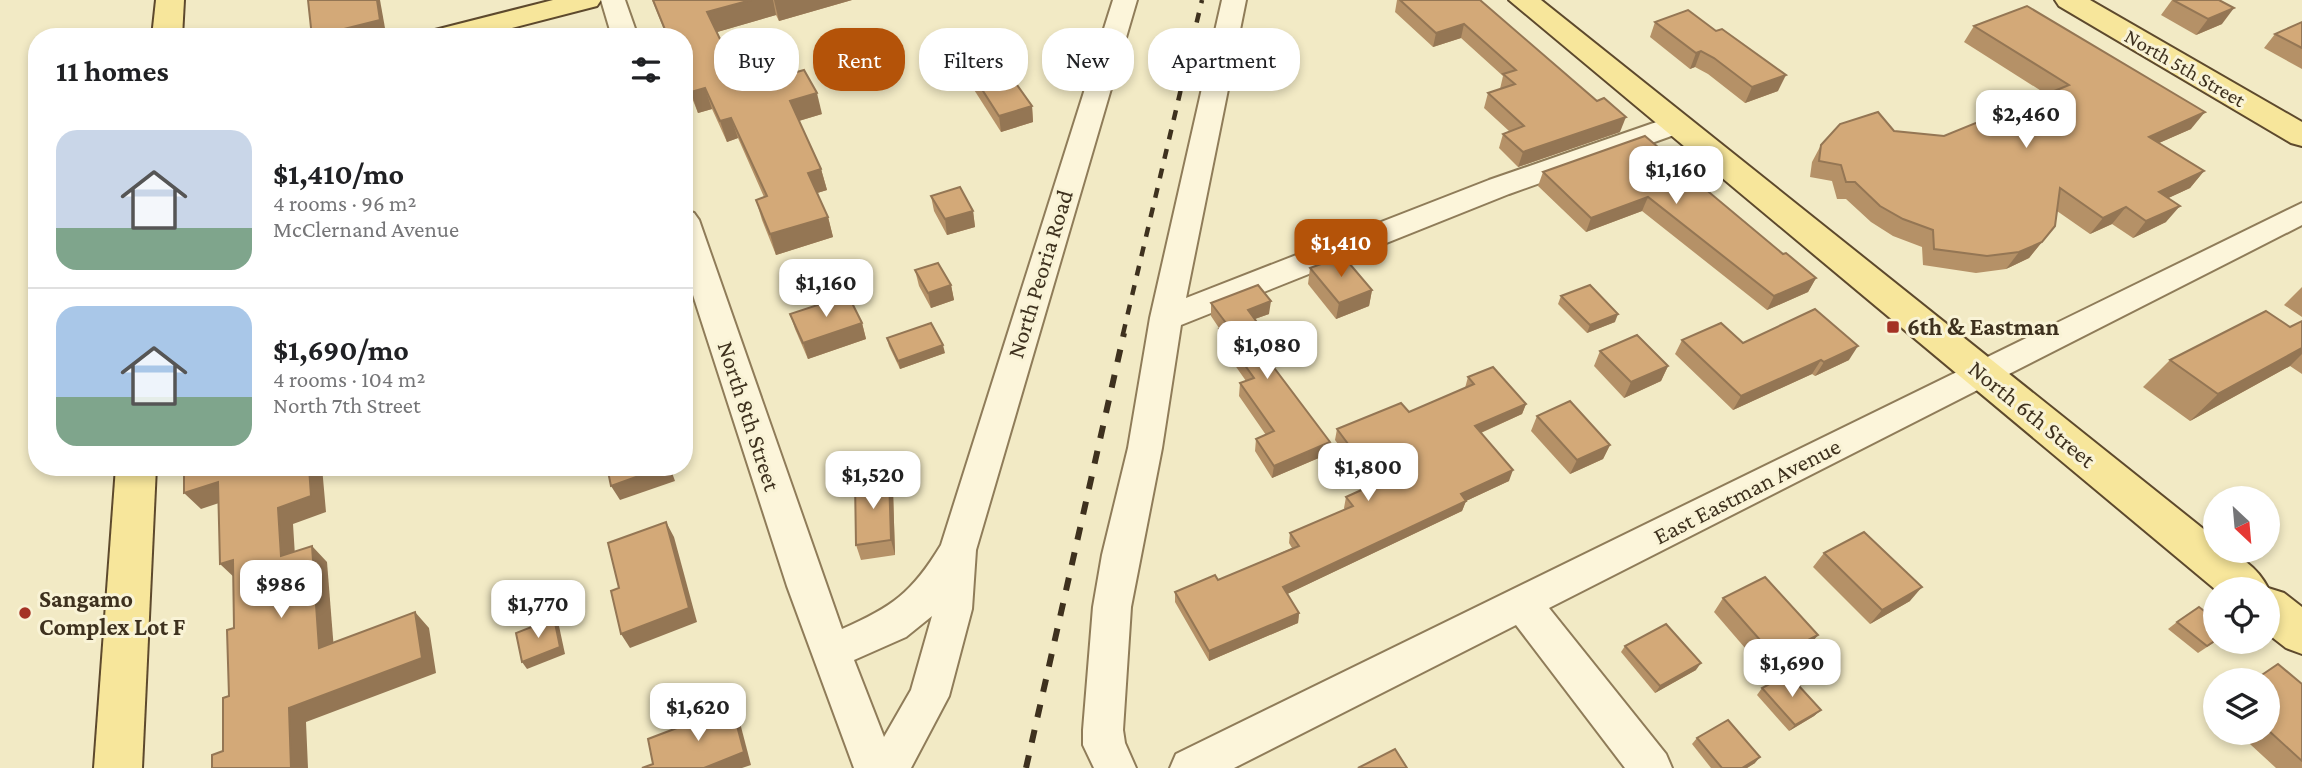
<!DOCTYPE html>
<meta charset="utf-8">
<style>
:root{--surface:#fff;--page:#f6f6f6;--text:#202124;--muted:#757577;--line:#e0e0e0;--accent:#b45309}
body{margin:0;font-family:"Crimson Pro",serif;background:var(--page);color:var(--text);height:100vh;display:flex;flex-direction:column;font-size:26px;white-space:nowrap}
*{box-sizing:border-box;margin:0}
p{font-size:23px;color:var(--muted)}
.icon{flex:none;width:38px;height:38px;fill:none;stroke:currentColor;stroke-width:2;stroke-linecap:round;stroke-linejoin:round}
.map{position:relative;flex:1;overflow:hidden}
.panel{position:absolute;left:28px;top:28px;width:665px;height:448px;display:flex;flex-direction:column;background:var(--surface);border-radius:28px;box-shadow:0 4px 10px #0003}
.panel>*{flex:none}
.guide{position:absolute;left:714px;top:28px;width:665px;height:63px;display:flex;gap:14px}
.needle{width:46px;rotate:154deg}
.fabs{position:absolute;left:2203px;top:486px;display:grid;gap:14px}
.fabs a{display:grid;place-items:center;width:77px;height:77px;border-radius:50%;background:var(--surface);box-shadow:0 4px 10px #0003;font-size:35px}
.price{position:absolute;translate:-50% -60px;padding:0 16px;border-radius:14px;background:#fff;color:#222;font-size:23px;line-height:46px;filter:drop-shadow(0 2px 4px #0008)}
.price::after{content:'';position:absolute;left:50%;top:42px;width:21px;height:16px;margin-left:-10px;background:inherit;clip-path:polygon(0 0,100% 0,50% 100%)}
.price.current{background:var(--accent);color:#fff}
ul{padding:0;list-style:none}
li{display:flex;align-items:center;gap:21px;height:175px;padding:0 28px}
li+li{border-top:2px solid var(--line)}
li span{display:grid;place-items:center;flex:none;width:196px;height:140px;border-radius:21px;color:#555}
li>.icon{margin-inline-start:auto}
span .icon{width:84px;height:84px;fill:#fffc;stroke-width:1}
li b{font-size:30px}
h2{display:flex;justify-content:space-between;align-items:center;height:84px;padding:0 28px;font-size:30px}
.chip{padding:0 24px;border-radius:28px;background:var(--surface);box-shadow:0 4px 10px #0003;font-size:24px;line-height:63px}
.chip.current{background:var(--accent);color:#fff}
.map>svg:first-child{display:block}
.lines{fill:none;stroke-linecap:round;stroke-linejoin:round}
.minor-casing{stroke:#8f7c59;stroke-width:4}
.major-casing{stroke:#5d492d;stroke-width:4}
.minor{fill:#fcf5da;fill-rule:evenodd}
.major{fill:#f7e69b;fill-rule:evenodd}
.rail-far1{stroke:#3e311e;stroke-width:4.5;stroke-dasharray:10 10;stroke-linecap:butt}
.rail{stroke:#3e311e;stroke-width:6;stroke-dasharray:13 13;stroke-linecap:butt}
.wall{fill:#b59167}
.shaded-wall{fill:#947654}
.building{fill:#d3a978;stroke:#947654;stroke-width:2}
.poi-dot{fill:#a43224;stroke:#f9f3d6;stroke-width:2.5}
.labels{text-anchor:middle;stroke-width:6;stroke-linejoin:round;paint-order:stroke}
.far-street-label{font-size:21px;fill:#3e311e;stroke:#f9f3d6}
.street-label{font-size:24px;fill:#3e311e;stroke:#f9f3d6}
.poi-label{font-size:24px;font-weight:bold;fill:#3e311e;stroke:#f9f3d6;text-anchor:start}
</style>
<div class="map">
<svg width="2302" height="768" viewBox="0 0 2302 768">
<rect width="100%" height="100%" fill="#f2eac5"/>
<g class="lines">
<!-- minor casing -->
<g class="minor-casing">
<g id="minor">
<path d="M601 0H625L638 37H612Z"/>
<path d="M1113 0H1137L976 550 972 609 949 696 911 768H854L787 586 684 267V210L694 213 699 220 842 629C892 607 912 593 941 545ZM932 616 911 690 884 737 854 660 906 637Z"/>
<path d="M1222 0H1246L1186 298 1489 180 1668 118 1678 115 1688 118 1692 124 1688 130 1509 194 1181 325 1162 448 1131 607 1123 730 1125 743 1136 768H1094L1083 745V730L1093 607 1102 555 1128 448 1150 318Z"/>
<path d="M2302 203V225L1549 608 1666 754 1672 768H1625L1516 625 1234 768H1170L1176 754Z"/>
</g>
</g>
<!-- major casing -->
<g class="major-casing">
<g id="major">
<path d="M156 0H184L182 37H152Z"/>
<path d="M553 0H601L597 6 477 37H426L431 31Z"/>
<path d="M1509 0H1541L2216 539V551C2237 551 2258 568 2268 588L2284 593 2302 607V654L2286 648 2268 634V590H2216Z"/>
<path d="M2055 0H2090L2302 122V146L2291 143 2059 6Z"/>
<path d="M116 467H156L142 768H94Z"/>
</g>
</g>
<!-- minor -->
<use href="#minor" class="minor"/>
<!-- major -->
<use href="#major" class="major"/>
<!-- rail-far1 -->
<path class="rail-far1" d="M1123 334 1202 0"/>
<!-- rail -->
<path class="rail" d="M1026 768 1124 333"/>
</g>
<!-- wall -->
<g class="wall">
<path d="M652 0H852L779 21 776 15 717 32 743 87 822 114 799 121 821 169 827 190 817 193 828 217 833 237 776 255 762 220 756 200 764 197 738 138 727 142 712 109 698 113 684 78V37H667Z"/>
<path d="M1397 0H1480L1620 132 1518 167 1499 148 1503 134 1509 131 1484 108 1488 93 1500 89 1503 76 1461 38 1433 47 1395 12Z"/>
<path d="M2172 0H2219L2222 24 2196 35 2161 15Z"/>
<path d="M1655 22 1778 91 1745 103 1708 74 1695 67 1690 69 1650 37Z"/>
<path d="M2302 22V69L2264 48 2275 34Z"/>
<path d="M1974 26 2191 129 2159 143 2204 171 2190 188 2168 198 2166 222 2133 238 2112 224 2090 234 2057 211 2055 226 2029 258 2006 269 1976 273 1923 265 1922 247 1893 236 1871 222 1846 199H1837L1832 181 1810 177 1812 162 1821 145 1894 131 1944 136 2046 94 1964 42Z"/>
<path d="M969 69 1032 106 1033 122 1001 132 971 85Z"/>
<path d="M1679 165 1708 180 1704 188 1783 254 1816 278 1808 292 1767 310 1642 211 1586 232 1538 186 1543 172Z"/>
<path d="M931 196 973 211 975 227 947 235 934 211Z"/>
<path d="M1310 268 1372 290 1369 306 1336 319 1308 284Z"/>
<path d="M915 270 951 285 954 300 931 308 919 286Z"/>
<path d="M2302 287V317L2284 305Z"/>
<path d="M1561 296 1615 322 1587 333 1558 304Z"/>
<path d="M1211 303 1269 314 1255 319 1276 348 1275 361 1270 363 1330 442 1328 454 1272 478 1255 451 1256 439 1266 435 1239 396 1240 383 1246 381 1218 341 1219 328 1211 316Z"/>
<path d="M790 314 862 323 866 339 808 359 795 329Z"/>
<path d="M2302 321V374L2290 366 2190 421 2143 387 2170 360 2290 327Z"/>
<path d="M887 338 945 353 900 369 889 346Z"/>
<path d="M1682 340 1743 343 1849 360 1815 376 1812 374 1733 410 1675 354Z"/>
<path d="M1600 351 1668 366 1661 381 1624 398 1594 366Z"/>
<path d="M1468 377 1526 404 1522 414 1481 433 1509 481 1466 501 1462 511 1287 594 1299 613 1298 623 1209 661 1175 602V592L1218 580 1292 548 1289 543 1290 533 1345 510 1344 508 1346 497 1369 486 1335 440 1337 429 1409 412 1465 388Z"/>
<path d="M1537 416 1610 445 1603 459 1570 474 1531 431Z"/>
<path d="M889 476 893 491 895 555 861 560 856 545Z"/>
<path d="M1824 553 1910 601 1870 624 1813 567Z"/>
<path d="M1723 598 1818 635 1807 648 1764 670 1714 612Z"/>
<path d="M2216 620V641L2198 653 2168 629 2177 622Z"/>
<path d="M1625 646 1696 670 1655 693 1621 652Z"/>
<path d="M2268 681 2302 684V768H2276L2238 733H2268Z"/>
<path d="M1762 688 1821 710 1814 716 1789 731 1757 695Z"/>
<path d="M2216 706V713L2211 709Z"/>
<path d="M1697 738 1755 763 1747 768H1711L1692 744Z"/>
</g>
<!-- shaded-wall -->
<g class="shaded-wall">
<path d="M377 0H380L385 28 350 37H312Z"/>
<path d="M751 0H773L776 15 714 33 707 12Z"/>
<path d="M774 0H852L779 21Z"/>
<path d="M2234 8 2222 24 2196 35 2208 19Z"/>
<path d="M1464 24 1461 38 1433 47 1436 33Z"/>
<path d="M1701 51 1695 67 1690 69 1696 53Z"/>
<path d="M1786 75 1778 91 1745 103 1752 87Z"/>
<path d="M705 88 712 109 698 113 691 92Z"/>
<path d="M817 93 822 114 795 122 790 101Z"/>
<path d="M1032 106 1033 122 1001 132 999 116Z"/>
<path d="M2205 112 2191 129 2136 153 2149 137Z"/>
<path d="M1626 117 1620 132 1518 167 1523 152Z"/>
<path d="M731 118 738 138 727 142 720 121Z"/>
<path d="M821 169 827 190 814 194 808 173Z"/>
<path d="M2204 171 2190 188 2145 209 2159 192Z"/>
<path d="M1708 180 1701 194 1698 183Z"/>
<path d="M1648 197 1642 211 1586 232 1591 218Z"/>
<path d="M2180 206 2166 222 2133 238 2146 221Z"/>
<path d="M2126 207 2112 224 2090 234 2103 218Z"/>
<path d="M973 211 975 227 947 235 945 219Z"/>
<path d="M828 217 833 237 776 255 770 234Z"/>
<path d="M2055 226 2029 258 2006 269 2019 252Z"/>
<path d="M1816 278 1808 292 1767 310 1774 296Z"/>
<path d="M951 285 954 300 931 308 928 293Z"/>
<path d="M1372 290 1369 306 1336 319 1339 303Z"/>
<path d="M1271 301 1269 314 1246 322 1248 310Z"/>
<path d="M1618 314 1615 322 1587 333 1590 325Z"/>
<path d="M862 323 866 339 808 359 803 343Z"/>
<path d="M943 345 945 353 900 369 898 361Z"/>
<path d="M1858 346 1849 360 1815 376 1824 362Z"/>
<path d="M1276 348 1275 361 1262 366 1263 353Z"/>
<path d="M2302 348V354L2290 366 2190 421 2218 394Z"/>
<path d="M1821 360 1812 374 1733 410 1741 396Z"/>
<path d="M1668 366 1661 381 1624 398 1631 382Z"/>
<path d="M1526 404 1522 414 1471 437 1475 426Z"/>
<path d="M1330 442 1328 454 1272 478 1274 466Z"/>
<path d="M1610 445 1603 459 1570 474 1577 460Z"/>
<path d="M309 467H322L326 512 293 524 296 572 281 556 278 508Z"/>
<path d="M664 467H670L675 481 620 500 611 486Z"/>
<path d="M1513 470 1509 481 1466 501 1462 511 1281 597 1283 587 1461 494Z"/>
<path d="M889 476 893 491 895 555 891 540Z"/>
<path d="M218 482 234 498 201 509 184 493Z"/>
<path d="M666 522 674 537 697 622 630 648 621 634Z"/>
<path d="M312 546 327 562 335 663 319 648Z"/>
<path d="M233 560 237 580 220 564Z"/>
<path d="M1922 587 1910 601 1870 624 1882 610Z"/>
<path d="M415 612 429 628 436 673 306 722 308 768H291L289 708Z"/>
<path d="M1299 613 1298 623 1209 661V651Z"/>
<path d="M554 618 559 626 565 654 527 669 522 662Z"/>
<path d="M1818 635 1807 648 1764 670 1775 657Z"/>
<path d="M1701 663 1696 670 1655 693 1660 686Z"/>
<path d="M732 707 739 719 751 765 742 768H704Z"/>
<path d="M1821 710 1814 716 1789 731 1795 725Z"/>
<path d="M1760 757 1755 763 1747 768H1742Z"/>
</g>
<!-- building -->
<g class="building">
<path d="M308 0H377L380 20 312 37Z"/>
<path d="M653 0H751L707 12 743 87 804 70 817 93 790 101 821 169 808 173 828 217 770 234 756 200 767 196 731 118 720 121 705 88 691 92 684 75V37H668Z"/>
<path d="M1400 0H1480L1597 101 1604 98 1626 117 1523 152 1503 134 1524 126 1488 93 1515 84 1503 74 1516 70 1464 24 1436 33Z"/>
<path d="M2173 0H2219L2234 8 2208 19Z"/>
<path d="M2027 6 2205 112 2149 137 2204 171 2159 192 2180 206 2146 221 2126 207 2103 218 2060 188 2055 226 2042 242 2019 252 1987 256 1934 249 1933 230 1903 219 1880 206 1855 182H1846L1841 165 1819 161 1821 145 1840 124 1878 112 1894 131 1944 136 2069 85 1974 26Z"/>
<path d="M1688 10 1716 31 1722 29 1786 75 1752 87 1714 58 1701 51 1696 53 1655 22Z"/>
<path d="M2302 22V48L2275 34Z"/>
<path d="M1000 61 1032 106 999 116 969 69Z"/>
<path d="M1645 136 1679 165 1687 163 1708 180 1698 183 1783 254 1786 253 1816 278 1774 296 1648 197 1591 218 1543 172Z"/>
<path d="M960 187 973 211 945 219 931 196Z"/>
<path d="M1343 256 1372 290 1339 303 1310 268Z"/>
<path d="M938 263 951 285 928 293 915 270Z"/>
<path d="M1258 285 1271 301 1248 310 1276 348 1263 353 1330 442 1274 466 1256 439 1274 431 1240 383 1254 378 1219 329 1226 323 1211 303Z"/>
<path d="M1590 285 1618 314 1590 325 1561 296Z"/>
<path d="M848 295 862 323 803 343 790 314Z"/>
<path d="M1815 309 1858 346 1824 362 1821 360 1741 396 1682 340 1721 323 1743 343Z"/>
<path d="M2266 311 2290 327 2302 321V348L2218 394 2170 360Z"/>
<path d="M931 323 943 345 898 361 887 338Z"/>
<path d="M1637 335 1668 366 1631 382 1600 351Z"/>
<path d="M1493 367 1526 404 1475 426 1513 470 1461 494 1466 501 1283 587 1299 613 1209 651 1175 592 1215 575 1218 580 1299 546 1290 533 1353 506 1346 497 1377 483 1337 429 1401 403 1409 412 1474 384 1468 377Z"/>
<path d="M1570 401 1610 445 1577 460 1537 416Z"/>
<path d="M184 467H309L311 496 278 508 281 556 312 546 319 648 415 612 422 658 289 708 291 768H212V755L223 751V698L229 696 227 630 234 628 233 560 220 564 218 482 184 493Z"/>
<path d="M607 467H664L611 486Z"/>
<path d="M889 476 891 540 856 545 855 481Z"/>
<path d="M666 522 689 608 621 634 611 591 619 588 608 543Z"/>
<path d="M1864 532 1922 587 1882 610 1824 553Z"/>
<path d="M1765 577 1818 635 1775 657 1723 598Z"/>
<path d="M2199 607 2216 620V640L2207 646 2177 622Z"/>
<path d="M554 618 560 647 522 662 516 633Z"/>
<path d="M1666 624 1701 663 1660 686 1625 646Z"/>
<path d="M2278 664 2302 684V761L2268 730V681H2253Z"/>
<path d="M1788 674 1821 710 1795 725 1762 688Z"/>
<path d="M732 707 744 752 704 768H642L653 764 648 739Z"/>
<path d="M1728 720 1760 757 1742 768H1722L1697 738Z"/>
<path d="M1395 749 1407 768H1358Z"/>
</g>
<!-- markers -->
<g class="poi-dot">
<rect x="1886" y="320" width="14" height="14" rx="3.5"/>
<circle cx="25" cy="613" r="7"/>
</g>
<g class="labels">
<!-- far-street labels -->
<g class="far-street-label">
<text transform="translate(2185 68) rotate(30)" y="7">North 5th Street</text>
</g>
<!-- street labels -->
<g class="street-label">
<text transform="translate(1040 274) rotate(-73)" y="8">North Peoria Road</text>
<text transform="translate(2032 414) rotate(39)" y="8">North 6th Street</text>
<text transform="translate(749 416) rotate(72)" y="8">North 8th Street</text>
<text transform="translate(1747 491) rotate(-27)" y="8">East Eastman Avenue</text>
</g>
<!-- poi labels -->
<g class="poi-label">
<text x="1907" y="335">6th &amp; Eastman</text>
<text x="39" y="607">Sangamo<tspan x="39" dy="28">Complex Lot F</tspan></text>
</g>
</g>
</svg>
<div class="fabs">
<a><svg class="needle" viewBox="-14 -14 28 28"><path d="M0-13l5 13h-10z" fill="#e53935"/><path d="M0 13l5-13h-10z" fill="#757577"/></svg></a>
<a><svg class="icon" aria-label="locate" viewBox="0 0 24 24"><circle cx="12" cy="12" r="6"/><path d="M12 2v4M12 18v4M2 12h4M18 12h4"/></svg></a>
<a><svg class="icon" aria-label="layers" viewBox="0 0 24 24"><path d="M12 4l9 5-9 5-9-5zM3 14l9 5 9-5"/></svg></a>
</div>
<b class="price" style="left:2026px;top:150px">$2,460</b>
<b class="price" style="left:1676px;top:206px">$1,160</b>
<b class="price current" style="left:1341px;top:279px">$1,410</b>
<b class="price" style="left:826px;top:319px">$1,160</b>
<b class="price" style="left:1267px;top:381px">$1,080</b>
<b class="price" style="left:1368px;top:503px">$1,800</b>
<b class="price" style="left:873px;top:511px">$1,520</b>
<b class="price" style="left:281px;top:620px">$986</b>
<b class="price" style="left:538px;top:640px">$1,770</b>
<b class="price" style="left:1792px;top:699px">$1,690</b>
<b class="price" style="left:698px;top:743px">$1,620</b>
<div class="guide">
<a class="chip">Buy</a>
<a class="chip current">Rent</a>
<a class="chip">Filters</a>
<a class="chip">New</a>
<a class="chip">Apartment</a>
</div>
<section class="panel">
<h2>11 homes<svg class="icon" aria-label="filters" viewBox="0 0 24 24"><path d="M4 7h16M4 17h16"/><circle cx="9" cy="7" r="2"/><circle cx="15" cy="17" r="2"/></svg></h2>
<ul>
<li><span style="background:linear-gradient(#c9d6e8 70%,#7fa58c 0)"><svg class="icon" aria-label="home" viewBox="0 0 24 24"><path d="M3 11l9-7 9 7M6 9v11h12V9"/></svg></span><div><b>$1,410/mo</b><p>4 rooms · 96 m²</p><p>McClernand Avenue</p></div></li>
<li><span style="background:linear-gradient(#a9c7e8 65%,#7fa58c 0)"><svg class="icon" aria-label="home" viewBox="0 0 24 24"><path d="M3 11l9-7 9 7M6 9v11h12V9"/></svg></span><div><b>$1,690/mo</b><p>4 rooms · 104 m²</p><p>North 7th Street</p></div></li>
</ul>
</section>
</div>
